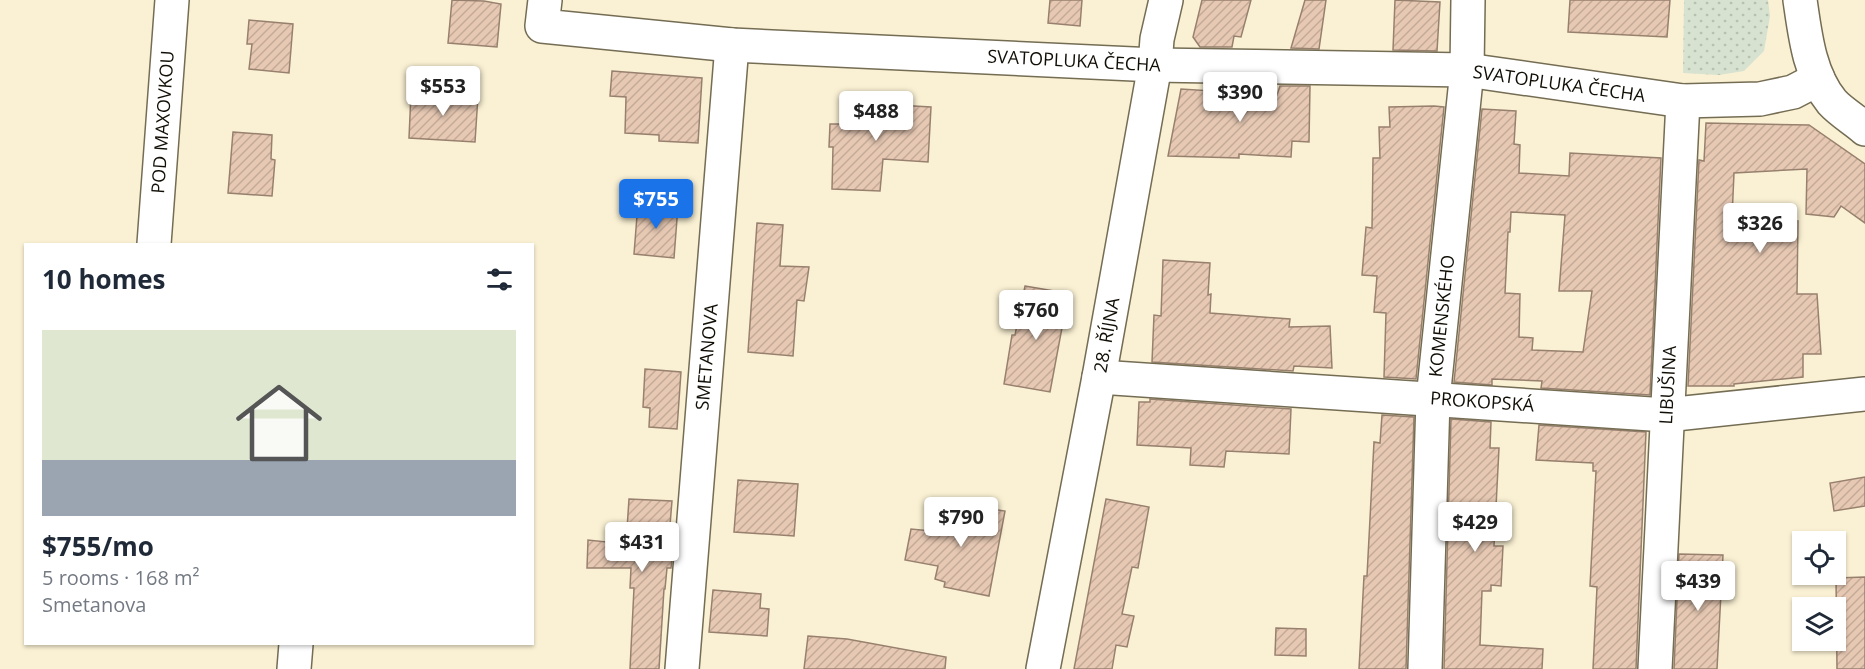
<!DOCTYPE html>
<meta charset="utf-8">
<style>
:root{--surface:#fff;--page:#f2f2f3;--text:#1f2937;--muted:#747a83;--accent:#1a73e8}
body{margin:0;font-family:"Open Sans",sans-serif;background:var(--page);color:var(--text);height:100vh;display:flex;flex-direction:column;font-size:22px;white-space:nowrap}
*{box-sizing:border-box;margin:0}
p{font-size:20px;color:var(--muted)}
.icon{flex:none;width:33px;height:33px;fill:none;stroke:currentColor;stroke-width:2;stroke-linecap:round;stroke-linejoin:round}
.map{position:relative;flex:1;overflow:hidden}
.sheet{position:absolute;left:24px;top:243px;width:510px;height:402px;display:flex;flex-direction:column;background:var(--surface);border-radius:0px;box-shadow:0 2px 4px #0004}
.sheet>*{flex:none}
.tools{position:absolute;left:1792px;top:531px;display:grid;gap:12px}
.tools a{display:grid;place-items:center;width:54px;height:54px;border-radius:0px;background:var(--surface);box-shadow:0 2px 4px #0004;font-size:30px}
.price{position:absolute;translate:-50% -51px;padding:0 14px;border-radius:6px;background:#fff;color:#222;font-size:20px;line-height:39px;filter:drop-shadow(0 2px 3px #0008)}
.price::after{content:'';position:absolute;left:50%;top:36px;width:18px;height:14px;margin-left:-9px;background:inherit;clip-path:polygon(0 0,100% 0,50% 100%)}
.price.selected{background:var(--accent);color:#fff}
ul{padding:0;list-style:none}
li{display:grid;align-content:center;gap:12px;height:318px;padding:0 18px}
li span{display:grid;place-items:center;height:186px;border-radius:0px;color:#555}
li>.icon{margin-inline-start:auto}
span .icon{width:108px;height:108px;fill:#fffc;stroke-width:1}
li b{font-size:26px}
h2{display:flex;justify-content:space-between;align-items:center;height:72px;padding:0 18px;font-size:26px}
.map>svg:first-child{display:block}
.grass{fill:url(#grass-dots)}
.building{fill:url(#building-hatch);stroke:#98806f;stroke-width:1.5;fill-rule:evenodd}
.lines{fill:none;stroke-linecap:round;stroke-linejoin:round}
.minor-casing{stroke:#746c53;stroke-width:36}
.minor{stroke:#fff;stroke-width:33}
.labels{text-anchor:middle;stroke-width:5;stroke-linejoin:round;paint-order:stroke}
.street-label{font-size:18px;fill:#110e05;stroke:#fff}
</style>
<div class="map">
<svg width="1865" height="669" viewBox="0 0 1865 669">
<defs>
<pattern id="grass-dots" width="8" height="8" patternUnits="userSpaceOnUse" patternTransform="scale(1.5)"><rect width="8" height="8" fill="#d7e2d0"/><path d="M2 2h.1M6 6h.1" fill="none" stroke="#b8c1b1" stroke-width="1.8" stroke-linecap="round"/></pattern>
<pattern id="building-hatch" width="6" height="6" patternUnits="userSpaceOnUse" patternTransform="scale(1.5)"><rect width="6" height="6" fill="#e6c8b3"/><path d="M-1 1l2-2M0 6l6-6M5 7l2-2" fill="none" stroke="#c4ab98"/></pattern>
</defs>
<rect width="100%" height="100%" fill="#faf1d4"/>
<!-- grass -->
<path class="grass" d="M1684 0H1768L1770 16 1764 51 1744 71 1719 75 1683 73Z"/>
<!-- building -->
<g class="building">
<path d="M452 0 484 1 501 4 497 47 448 43Z"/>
<path d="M1050 0H1082L1080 26 1048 23Z"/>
<path d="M1202 0H1251L1241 37 1234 36 1232 47H1200L1193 37Z"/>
<path d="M1305 0H1326L1319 49 1291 48Z"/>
<path d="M1395 0 1440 2 1437 51 1393 50Z"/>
<path d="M1570 0H1670L1667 37 1568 32Z"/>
<path d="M249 20 293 24 289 73 249 69 252 44H247Z"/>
<path d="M612 71 702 78 698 143 659 141V135L625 133 626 97 610 96Z"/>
<path d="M1280 86H1310L1309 142 1292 141 1291 157 1239 154V158L1168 156 1181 89 1277 95Z"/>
<path d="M411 93 478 96 475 142 409 138Z"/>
<path d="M843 102 931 107 928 162 883 159 880 191 832 189 833 147H829L830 124H842Z"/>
<path d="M1434 106 1444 107 1416 379 1384 377 1386 313 1374 312 1377 276 1362 275 1366 227 1372 228 1373 158H1380L1379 127H1390L1389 107Z"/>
<path d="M1482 109 1516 111 1514 144 1520 145 1519 173 1569 176 1570 153 1661 158 1650 395 1541 388 1542 381 1492 379V385L1454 382ZM1511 212 1565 215 1559 291H1592L1583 352 1532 350 1533 338 1519 337 1520 294 1505 293 1508 232H1510Z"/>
<path d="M1706 123 1809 125 1865 164V223L1841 206 1834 217 1806 214 1807 169 1734 173 1732 218 1798 221 1797 294H1817L1821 354H1803V377L1734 384V386H1688L1699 160 1704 161Z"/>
<path d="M233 132 272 135 271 159 275 160 272 196 228 193Z"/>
<path d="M638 203 678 206 674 258 634 254Z"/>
<path d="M757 223 783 225 780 266 809 267 804 301 797 300 793 356 748 352Z"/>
<path d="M1163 260 1210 263 1208 295 1211 294 1210 313 1290 319 1289 327 1330 326 1332 368 1294 366 1293 371 1152 362 1154 315 1161 316Z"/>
<path d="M1025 286 1055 291 1054 299 1067 301 1050 392 1004 384 1012 335H1015Z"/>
<path d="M645 369 681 372 677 429 649 427 650 408 643 407Z"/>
<path d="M1150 399 1291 409 1289 454 1226 451 1224 467 1190 465 1191 448 1137 445 1139 402H1150Z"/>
<path d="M1382 415 1414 417 1406 669H1359L1364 576H1367L1374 442 1380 443Z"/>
<path d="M1451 419 1491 422 1490 448H1499L1494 546H1503L1501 586 1491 585V591H1482L1480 645 1543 649 1542 669H1444Z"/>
<path d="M1539 425 1646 432 1636 669H1593L1597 587 1590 586 1596 471H1593V463L1536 460Z"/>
<path d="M1865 477V506L1834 511 1830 483Z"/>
<path d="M738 480 798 484 794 536 734 532Z"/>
<path d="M629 499 672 501 668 549 673 550 671 568H667L665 589H664L659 669H630L634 588H630L631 568H587L588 540 626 544Z"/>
<path d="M1106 499 1149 507 1138 568 1132 567 1122 614 1134 616 1127 647 1116 645 1112 669H1074Z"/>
<path d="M946 502 1005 511 989 596 944 587 945 582 935 579 938 566 905 560 911 529 942 532Z"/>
<path d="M1679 554 1723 555 1717 669H1674Z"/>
<path d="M1865 577V669H1837L1836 578Z"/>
<path d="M713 590 761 594 760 608 769 609 767 636 709 632Z"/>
<path d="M1276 628 1306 629V656L1275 655Z"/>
<path d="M808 636 847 639 946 657 945 669H804Z"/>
</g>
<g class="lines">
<!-- minor casing -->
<g class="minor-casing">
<g id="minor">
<path d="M545 0 542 26 732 45 1155 65 1467 70 1683 101 1760 99 1793 92 1818 79"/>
<path d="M1800 0C1805 34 1809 74 1832 102 1841 112 1855 120 1865 129"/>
<path d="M154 244 172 0"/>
<path d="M1099 377 1666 415 1865 394"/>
<path d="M294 669 296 644"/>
<path d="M682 669 732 45"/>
<path d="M1043 669 1099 377 1155 65 1157 39 1166 0"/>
<path d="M1425 669 1433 399 1467 70 1468 0"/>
<path d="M1655 669 1683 101"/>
</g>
</g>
<!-- minor -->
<use href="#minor" class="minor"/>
</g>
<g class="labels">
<!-- street labels -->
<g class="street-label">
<text transform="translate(1074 61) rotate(3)" y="6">SVATOPLUKA ČECHA</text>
<text transform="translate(1559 84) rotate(8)" y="6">SVATOPLUKA ČECHA</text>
<text transform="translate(163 122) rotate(-86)" y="6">POD MAXOVKOU</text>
<text transform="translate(1442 316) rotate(-84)" y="6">KOMENSKÉHO</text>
<text transform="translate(1107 335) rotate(-80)" y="6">28. ŘÍJNA</text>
<text transform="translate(707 357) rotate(-85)" y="6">SMETANOVA</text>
<text transform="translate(1668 385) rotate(-87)" y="6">LIBUŠINA</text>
<text transform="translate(1482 402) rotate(4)" y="6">PROKOPSKÁ</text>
</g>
</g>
</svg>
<div class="tools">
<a><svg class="icon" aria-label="locate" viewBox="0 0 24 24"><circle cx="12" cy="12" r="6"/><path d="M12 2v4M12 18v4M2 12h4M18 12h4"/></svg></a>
<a><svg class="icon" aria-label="layers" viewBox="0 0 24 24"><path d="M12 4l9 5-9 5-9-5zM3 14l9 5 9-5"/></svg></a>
</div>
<b class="price" style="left:443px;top:117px">$553</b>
<b class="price" style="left:1240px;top:123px">$390</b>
<b class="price" style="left:876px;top:142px">$488</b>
<b class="price selected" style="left:656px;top:230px">$755</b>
<b class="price" style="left:1760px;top:254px">$326</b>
<b class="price" style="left:1036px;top:341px">$760</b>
<b class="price" style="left:961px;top:548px">$790</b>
<b class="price" style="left:1475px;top:553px">$429</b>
<b class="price" style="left:642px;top:573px">$431</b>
<b class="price" style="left:1698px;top:612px">$439</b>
<section class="sheet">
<h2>10 homes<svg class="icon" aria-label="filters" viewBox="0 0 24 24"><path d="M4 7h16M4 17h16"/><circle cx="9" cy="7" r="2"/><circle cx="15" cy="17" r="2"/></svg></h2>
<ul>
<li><span style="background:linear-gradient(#dfe7d0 70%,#9aa5b1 0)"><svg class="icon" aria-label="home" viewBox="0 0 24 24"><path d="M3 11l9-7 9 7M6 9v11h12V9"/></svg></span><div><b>$755/mo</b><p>5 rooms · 168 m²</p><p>Smetanova</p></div></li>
</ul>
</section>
</div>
